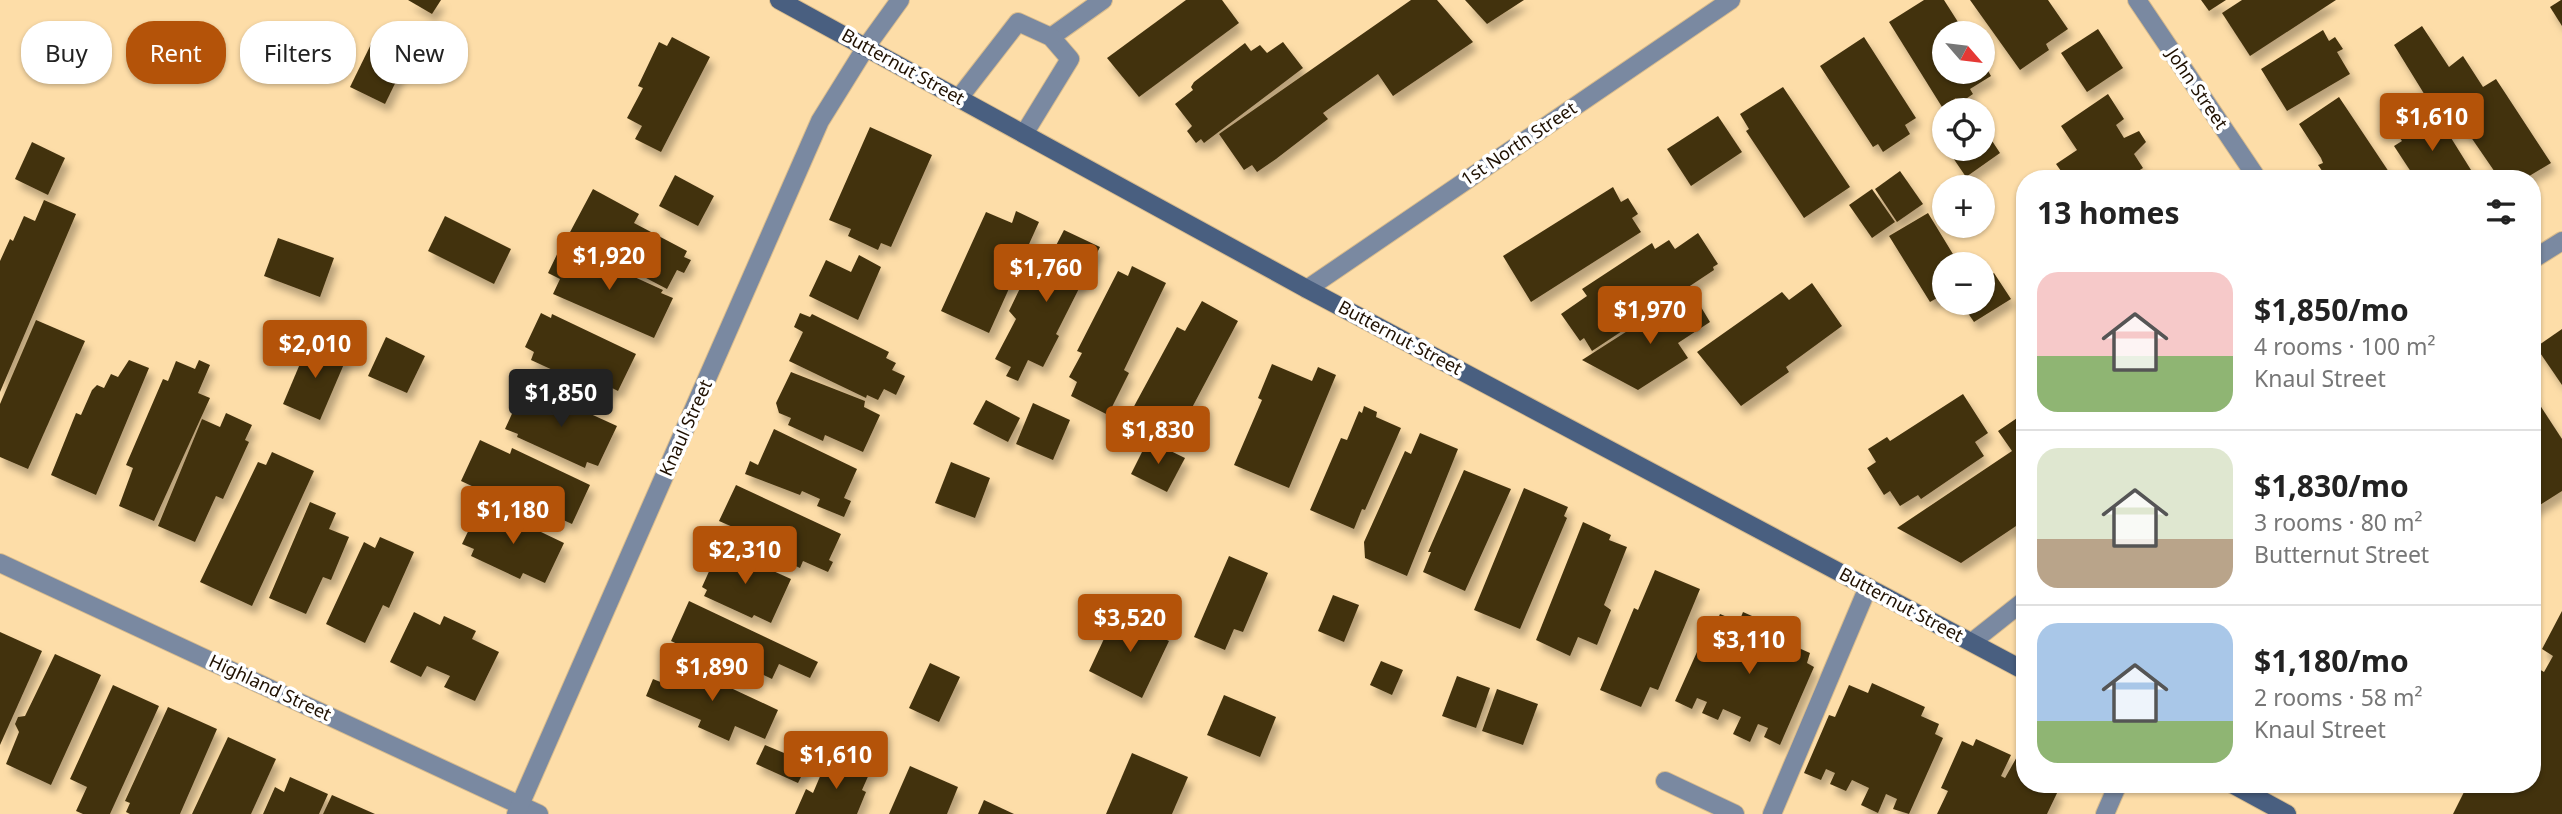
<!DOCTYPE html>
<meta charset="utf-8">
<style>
:root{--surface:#fff;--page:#f6f6f6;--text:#222;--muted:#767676;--line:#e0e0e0;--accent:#b45309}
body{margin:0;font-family:"Noto Sans",sans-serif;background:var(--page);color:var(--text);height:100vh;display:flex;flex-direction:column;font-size:26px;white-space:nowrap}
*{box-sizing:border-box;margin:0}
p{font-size:23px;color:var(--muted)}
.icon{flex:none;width:38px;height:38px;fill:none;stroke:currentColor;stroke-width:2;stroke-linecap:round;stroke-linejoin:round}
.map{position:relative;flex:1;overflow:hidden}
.details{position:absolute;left:2016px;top:170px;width:525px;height:623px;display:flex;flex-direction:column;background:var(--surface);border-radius:28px;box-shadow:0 2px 5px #0004}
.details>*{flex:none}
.hud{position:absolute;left:21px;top:21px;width:665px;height:63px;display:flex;gap:14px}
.needle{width:46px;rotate:118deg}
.tools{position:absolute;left:1932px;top:21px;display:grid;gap:14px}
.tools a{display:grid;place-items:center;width:63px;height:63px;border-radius:50%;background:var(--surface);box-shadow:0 2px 5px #0004;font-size:35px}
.price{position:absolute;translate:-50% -60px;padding:0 16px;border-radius:7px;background:var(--accent);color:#fff;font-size:23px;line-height:46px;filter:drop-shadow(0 2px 4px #0008)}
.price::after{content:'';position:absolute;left:50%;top:42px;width:21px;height:16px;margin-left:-10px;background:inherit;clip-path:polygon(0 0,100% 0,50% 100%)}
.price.on{background:#222;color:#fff}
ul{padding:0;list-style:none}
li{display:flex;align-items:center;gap:21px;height:175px;padding:0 21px}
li+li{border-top:2px solid var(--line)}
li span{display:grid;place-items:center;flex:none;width:196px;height:140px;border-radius:21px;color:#555}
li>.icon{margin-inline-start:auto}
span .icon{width:84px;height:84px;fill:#fffc;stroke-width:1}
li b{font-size:30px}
h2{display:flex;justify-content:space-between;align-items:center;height:84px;padding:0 21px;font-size:30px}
.pill{padding:0 24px;border-radius:28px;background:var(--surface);box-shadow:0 2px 5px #0004;font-size:24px;line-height:63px}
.pill.on{background:var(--accent);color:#fff}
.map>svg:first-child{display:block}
.building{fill:#433211;filter:url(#shadow)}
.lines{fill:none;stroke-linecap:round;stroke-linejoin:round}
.lane-casing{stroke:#d9bc8d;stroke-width:20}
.street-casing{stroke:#d9bc8d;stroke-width:20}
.secondary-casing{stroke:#d9bc8d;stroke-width:20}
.lane{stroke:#7a89a1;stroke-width:18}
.street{stroke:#7a89a1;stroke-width:18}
.secondary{stroke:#495f80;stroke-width:18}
.labels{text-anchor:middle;stroke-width:7;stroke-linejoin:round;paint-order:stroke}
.street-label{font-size:18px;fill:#1f1000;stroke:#fff}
</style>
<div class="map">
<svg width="2562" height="814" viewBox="0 0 2562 814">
<defs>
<filter id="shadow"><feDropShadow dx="4.5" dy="8" stdDeviation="3.5" flood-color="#0004"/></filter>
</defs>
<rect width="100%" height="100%" fill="#fddda8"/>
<!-- building -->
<g class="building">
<path d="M408 0H441L432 14Z"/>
<path d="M1186 0H1222L1239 23 1139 97 1107 58Z"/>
<path d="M1411 0H1437L1473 42 1393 96 1378 74 1323 113 1328 119 1276 159 1257 172 1252 165 1244 170 1219 134Z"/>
<path d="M1465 0H1524L1487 24Z"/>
<path d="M1924 0H1944L1965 33H1944V72H1983V62L1991 76 1970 89 1973 94 1960 103 1956 98 1942 107 1889 22Z"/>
<path d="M1970 0H2048L2068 29 2046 44 2049 50 2020 70Z"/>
<path d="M2201 0H2226L2209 11Z"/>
<path d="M2242 0H2336L2250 56 2222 13Z"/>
<path d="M2561 0H2562V26L2550 7Z"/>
<path d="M2422 26 2449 67 2463 56 2483 87 2496 79 2551 163 2526 178H2499L2453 111 2439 118 2394 45Z"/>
<path d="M2098 29 2123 68 2087 92 2061 53Z"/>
<path d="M2323 30 2329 41 2335 37 2343 49 2337 52 2350 74 2287 111 2261 69Z"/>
<path d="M375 36 410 53 385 104 350 87Z"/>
<path d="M672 37 710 57 661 152 635 139 642 126 627 118 643 88 638 86 659 42 667 46Z"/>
<path d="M1864 37 1916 118 1905 125 1910 134 1883 152 1878 144 1873 147 1820 66Z"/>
<path d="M1283 42 1303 68 1204 143 1201 139 1196 143 1187 131 1192 126 1175 104 1193 90 1191 87 1194 82 1245 43 1251 51 1260 45 1267 53Z"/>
<path d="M1783 87 1850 187 1804 218 1746 131 1749 129 1740 114Z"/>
<path d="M2108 94 2124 119 2116 125 2124 138 2139 131 2146 142 2134 154 2143 168 2127 178H2066L2056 164 2077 150 2061 126Z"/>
<path d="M2339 97 2393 178H2327L2318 165 2323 163 2321 158 2299 124Z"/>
<path d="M1718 116 1742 152 1691 186 1667 149Z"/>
<path d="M2438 117 2476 178H2415L2394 146 2402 141 2396 133 2414 122 2419 130Z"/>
<path d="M870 127 932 155 891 247 881 243 878 250 848 236 851 229 829 220Z"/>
<path d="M1983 127 2000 153 1966 177 1947 149H1983Z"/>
<path d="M32 142 65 158 48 195 15 179Z"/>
<path d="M1900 171 1923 204 1897 222 1875 189Z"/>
<path d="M675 175 714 196 698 226 659 206Z"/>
<path d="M1613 187 1621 202 1628 198 1638 214 1632 218 1641 232 1531 302 1503 256Z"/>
<path d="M593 189 639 214 634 223 687 251 684 257 691 260 684 273 677 270 667 289 587 247 588 244 569 234Z"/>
<path d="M1872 189 1895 222 1872 238 1849 205Z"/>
<path d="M44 200 76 214 0 392V261L10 239 13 241 24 216 35 221Z"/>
<path d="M1016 211 1039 222 989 333 941 311 986 212 1012 223Z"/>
<path d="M1928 213 1959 264H1944V294L1930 302 1889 236Z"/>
<path d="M445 216 511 249 494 284 428 251Z"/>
<path d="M1064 230 1100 247 1056 334 1059 336 1043 367 1028 360 1018 381 1006 376 1011 367 995 359 1016 319 1009 311 1022 284 1028 287 1043 258 1048 261Z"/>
<path d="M1698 233 1718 264 1713 267 1714 270 1592 351 1584 338 1580 341 1561 314 1587 296 1582 289 1652 243 1655 249 1669 240 1675 249Z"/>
<path d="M278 238 334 258 320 297 264 276Z"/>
<path d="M562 244 663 290 661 293 673 298 654 338 553 294 560 279 548 273Z"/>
<path d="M859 255 881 267 858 320 809 296 826 260 851 272Z"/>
<path d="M1132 266 1166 283 1124 370 1129 373 1108 415 1071 396 1077 382 1069 377 1082 353 1077 351 1118 271 1128 276Z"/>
<path d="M1994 273 2011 299 1974 322 1961 303H1983V280Z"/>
<path d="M1812 283 1842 326 1786 367 1789 372 1741 406 1697 352 1782 292 1789 300Z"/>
<path d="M1695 297 1710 322 1678 343 1688 358 1638 390 1582 360 1657 312 1662 319Z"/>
<path d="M1202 301 1238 321 1177 436 1165 430 1159 440 1136 428 1142 416 1132 410 1177 327 1185 331Z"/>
<path d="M541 313 551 318 552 314 636 354 618 391 610 387 605 397 590 389 588 394 553 378 557 372 531 360 534 352 525 347Z"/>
<path d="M800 313 810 317 812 314 889 352 886 358 896 363 892 370 905 376 896 395 884 389 878 400 867 395 866 398 789 361 803 332 794 327Z"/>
<path d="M36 320 85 341 28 469 0 457V404Z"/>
<path d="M2562 329V385L2536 347Z"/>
<path d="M386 337 425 356 407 393 368 376Z"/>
<path d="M310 340 347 357 320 420 283 404Z"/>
<path d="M129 360 149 368 96 495 51 475 76 413 81 415 92 390 97 385 104 388 111 374 118 377Z"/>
<path d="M199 360 210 365 198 393 210 398 154 521 119 506 133 468 126 465 163 379 168 381 176 361 195 369Z"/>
<path d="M1272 364 1312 381 1318 367 1336 375 1289 488 1234 465 1262 400 1258 398Z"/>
<path d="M791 372 865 401 864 407 880 415 863 452 825 435 823 441 788 425 791 418 779 413 776 403Z"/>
<path d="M538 390 617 426 598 466 587 462 585 468 517 437 518 434 505 429 521 394 534 399Z"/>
<path d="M2532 393 2562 439V491L2532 510Z"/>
<path d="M1963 394 1988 433 1975 442 1984 456 1921 499 1918 495 1900 506 1890 491 1884 495 1867 468 1876 462 1868 449 1887 437 1890 441Z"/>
<path d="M986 400 1020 418 1008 442 973 424Z"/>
<path d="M1033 403 1070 420 1053 460 1016 444Z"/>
<path d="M1364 406 1377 412 1376 417 1401 428 1365 510 1362 509 1354 529 1310 510 1341 438 1347 440 1359 411 1362 413Z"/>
<path d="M226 413 252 425 245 440 249 442 223 499 216 496 195 542 158 526 202 419 220 427Z"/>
<path d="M2023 414 2025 520 1961 563 1897 528 2012 451 1998 431Z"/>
<path d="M774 429 857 469 844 498 851 501 844 517 817 506 820 499 802 491 800 495 745 474 750 461 758 465Z"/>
<path d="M1420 433 1458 449 1407 576 1365 558 1364 542 1405 451 1411 454Z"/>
<path d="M480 440 510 454 512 448 590 485 572 524 535 507 532 514 461 481Z"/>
<path d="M1148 440 1185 458 1167 492 1131 474Z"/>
<path d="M272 452 314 471 252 606 200 582 258 462 266 465Z"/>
<path d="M951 462 990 478 975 518 935 503Z"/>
<path d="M1464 470 1511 489 1465 591 1423 572 1431 552H1428Z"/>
<path d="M736 485 841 534 829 560 833 562 828 572 803 561 800 568 731 536 735 528 719 521Z"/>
<path d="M1524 488 1568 507 1564 516 1567 518 1520 629 1474 610Z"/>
<path d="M310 502 336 513 329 529 349 537 331 580 323 577 306 614 269 598Z"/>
<path d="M493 509 564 543 545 583 523 573 520 579 471 556 474 549 462 544 475 517 483 521 488 510Z"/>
<path d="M1583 522 1611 535 1609 540 1627 547 1604 605 1611 610 1597 645 1578 637 1570 656 1536 640Z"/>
<path d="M380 537 414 552 389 608 383 605 365 643 326 624 364 542 375 548Z"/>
<path d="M720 547 791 579 771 623 754 615 752 618 704 596 707 590 702 587Z"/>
<path d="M1229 556 1268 573 1243 632 1234 629 1225 650 1194 637Z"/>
<path d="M1655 570 1700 589 1658 690 1650 687 1641 707 1600 690 1634 608 1638 610Z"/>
<path d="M1333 595 1359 605 1344 642 1318 631Z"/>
<path d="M689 601 818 662 810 678 779 664 772 679 749 668 742 681 690 657 692 651 671 641Z"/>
<path d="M1122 611 1169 634 1167 640 1169 641 1142 698 1089 671 1116 613 1119 615Z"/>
<path d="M2562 611V814H2453L2468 784H2532V665L2544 672 2553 656 2542 649Z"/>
<path d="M414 612 440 625 444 616 476 631 472 639 499 652 475 701 444 687 450 676 427 666 421 677 390 662Z"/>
<path d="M1743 612 1797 636 1792 645 1810 653 1807 663 1814 667 1780 745 1764 737 1768 728 1758 724 1750 742 1733 734 1741 717 1723 709 1718 720 1702 713 1707 702 1697 698 1692 709 1675 701 1701 643 1706 646 1720 614 1739 622Z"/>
<path d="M0 632 42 651 0 745Z"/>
<path d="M55 654 101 675 51 785 6 764 19 732 15 724 18 717 25 716Z"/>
<path d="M673 661 778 710 765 739 735 726 729 741 698 727 701 720 646 696 653 679 663 683Z"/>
<path d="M1381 661 1403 670 1392 695 1370 685Z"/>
<path d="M930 663 960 677 939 722 909 708Z"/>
<path d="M1457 676 1490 688 1476 728 1442 716Z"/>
<path d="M1872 683 1925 707 1921 716 1939 724 1935 734 1943 738 1909 814 1893 809 1897 799 1886 794 1878 813 1861 805 1869 788 1852 780 1846 791 1830 784 1835 773 1826 769 1821 780 1804 773 1829 715 1835 717 1849 685 1868 693Z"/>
<path d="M113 685 159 706 110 814H83L76 811 87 787 70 779Z"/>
<path d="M1497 689 1538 704 1523 745 1482 731Z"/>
<path d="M1224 695 1276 717 1260 757 1207 735Z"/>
<path d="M168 707 217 729 180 814H130L126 812 130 803 125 801Z"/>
<path d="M228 737 276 759 251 814H192Z"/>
<path d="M1976 739 2011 755 2001 776 2005 778 2018 755 2025 758V784H2052L2050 788 2058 791 2047 814H1937L1948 791 1941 788 1962 741 1973 746Z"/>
<path d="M765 745 808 763 798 783 756 764Z"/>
<path d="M1132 753 1188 777 1172 814H1106Z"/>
<path d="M836 757 870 772 862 790 866 792 857 814H795L806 789 813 793 824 767 831 770Z"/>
<path d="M910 766 958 787 947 814H889Z"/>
<path d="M290 777 328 794 319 814H263L275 787 284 792Z"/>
<path d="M332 795 375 814H323Z"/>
<path d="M984 800 1014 814H978Z"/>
</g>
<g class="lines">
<!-- lane casing -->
<g class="lane-casing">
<g id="lane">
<path d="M1051 37 1103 0"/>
<path d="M959 98 1018 22 1051 37 1070 59 1024 134"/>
<path d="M1665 781 1735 814"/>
<path d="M1772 814 1868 587"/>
</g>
</g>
<!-- street casing -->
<g class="street-casing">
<g id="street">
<path d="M2137 0 2257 178"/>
<path d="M2532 260 2562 241"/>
<path d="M1307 289 1731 0"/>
<path d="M0 563 539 814"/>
<path d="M1972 642 2025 600"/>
<path d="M516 814 820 121 866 47 900 0"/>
<path d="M2105 814 2118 784"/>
</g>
</g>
<!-- secondary casing -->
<g class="secondary-casing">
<g id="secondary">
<path d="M779 0 1307 289 2025 671"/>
<path d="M2232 784 2287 814"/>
</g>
</g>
<!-- lane -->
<use href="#lane" class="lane"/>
<!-- street -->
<use href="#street" class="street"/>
<!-- secondary -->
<use href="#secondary" class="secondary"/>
</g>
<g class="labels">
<!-- street labels -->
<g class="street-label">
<text transform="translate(903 67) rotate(29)" y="6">Butternut Street</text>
<text transform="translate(2197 89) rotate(56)" y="6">John Street</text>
<text transform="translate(1519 144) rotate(-34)" y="6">1st North Street</text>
<text transform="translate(1400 338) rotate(28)" y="6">Butternut Street</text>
<text transform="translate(686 428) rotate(-66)" y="6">Knaul Street</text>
<text transform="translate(1901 605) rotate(28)" y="6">Butternut Street</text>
<text transform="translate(270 688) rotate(25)" y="6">Highland Street</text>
</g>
</g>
</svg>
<div class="tools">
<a><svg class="needle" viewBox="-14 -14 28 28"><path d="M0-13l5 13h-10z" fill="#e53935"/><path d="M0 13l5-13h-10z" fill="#767676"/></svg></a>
<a><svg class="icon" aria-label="locate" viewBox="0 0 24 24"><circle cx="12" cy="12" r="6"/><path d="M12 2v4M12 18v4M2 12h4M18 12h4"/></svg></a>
<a>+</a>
<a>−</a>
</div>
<b class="price" style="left:2432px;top:153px">$1,610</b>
<b class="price" style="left:609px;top:292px">$1,920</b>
<b class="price" style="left:1046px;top:304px">$1,760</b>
<b class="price" style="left:1650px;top:346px">$1,970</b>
<b class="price" style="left:315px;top:380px">$2,010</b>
<b class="price on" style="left:561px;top:429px">$1,850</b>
<b class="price" style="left:1158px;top:466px">$1,830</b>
<b class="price" style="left:513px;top:546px">$1,180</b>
<b class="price" style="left:745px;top:586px">$2,310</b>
<b class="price" style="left:1130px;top:654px">$3,520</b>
<b class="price" style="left:1749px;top:676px">$3,110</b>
<b class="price" style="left:712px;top:703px">$1,890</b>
<b class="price" style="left:836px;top:791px">$1,610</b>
<div class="hud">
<a class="pill">Buy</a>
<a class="pill on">Rent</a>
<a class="pill">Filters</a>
<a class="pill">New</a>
</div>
<section class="details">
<h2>13 homes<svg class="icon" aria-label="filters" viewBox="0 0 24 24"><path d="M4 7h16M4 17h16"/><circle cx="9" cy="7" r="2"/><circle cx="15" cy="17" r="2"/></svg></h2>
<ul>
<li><span style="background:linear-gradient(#f6c9c9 60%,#8fb573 0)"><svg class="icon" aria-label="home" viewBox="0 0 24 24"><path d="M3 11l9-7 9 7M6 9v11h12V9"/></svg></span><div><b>$1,850/mo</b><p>4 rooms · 100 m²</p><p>Knaul Street</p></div></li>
<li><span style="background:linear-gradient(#dfe7d0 65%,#b9a48a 0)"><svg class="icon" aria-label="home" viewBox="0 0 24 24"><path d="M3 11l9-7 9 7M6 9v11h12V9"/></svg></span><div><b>$1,830/mo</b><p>3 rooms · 80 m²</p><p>Butternut Street</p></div></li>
<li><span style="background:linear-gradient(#a9c7e8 70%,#8fb573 0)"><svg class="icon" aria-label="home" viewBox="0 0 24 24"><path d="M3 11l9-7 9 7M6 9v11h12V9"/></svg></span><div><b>$1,180/mo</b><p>2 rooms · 58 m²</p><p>Knaul Street</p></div></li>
</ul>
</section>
</div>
